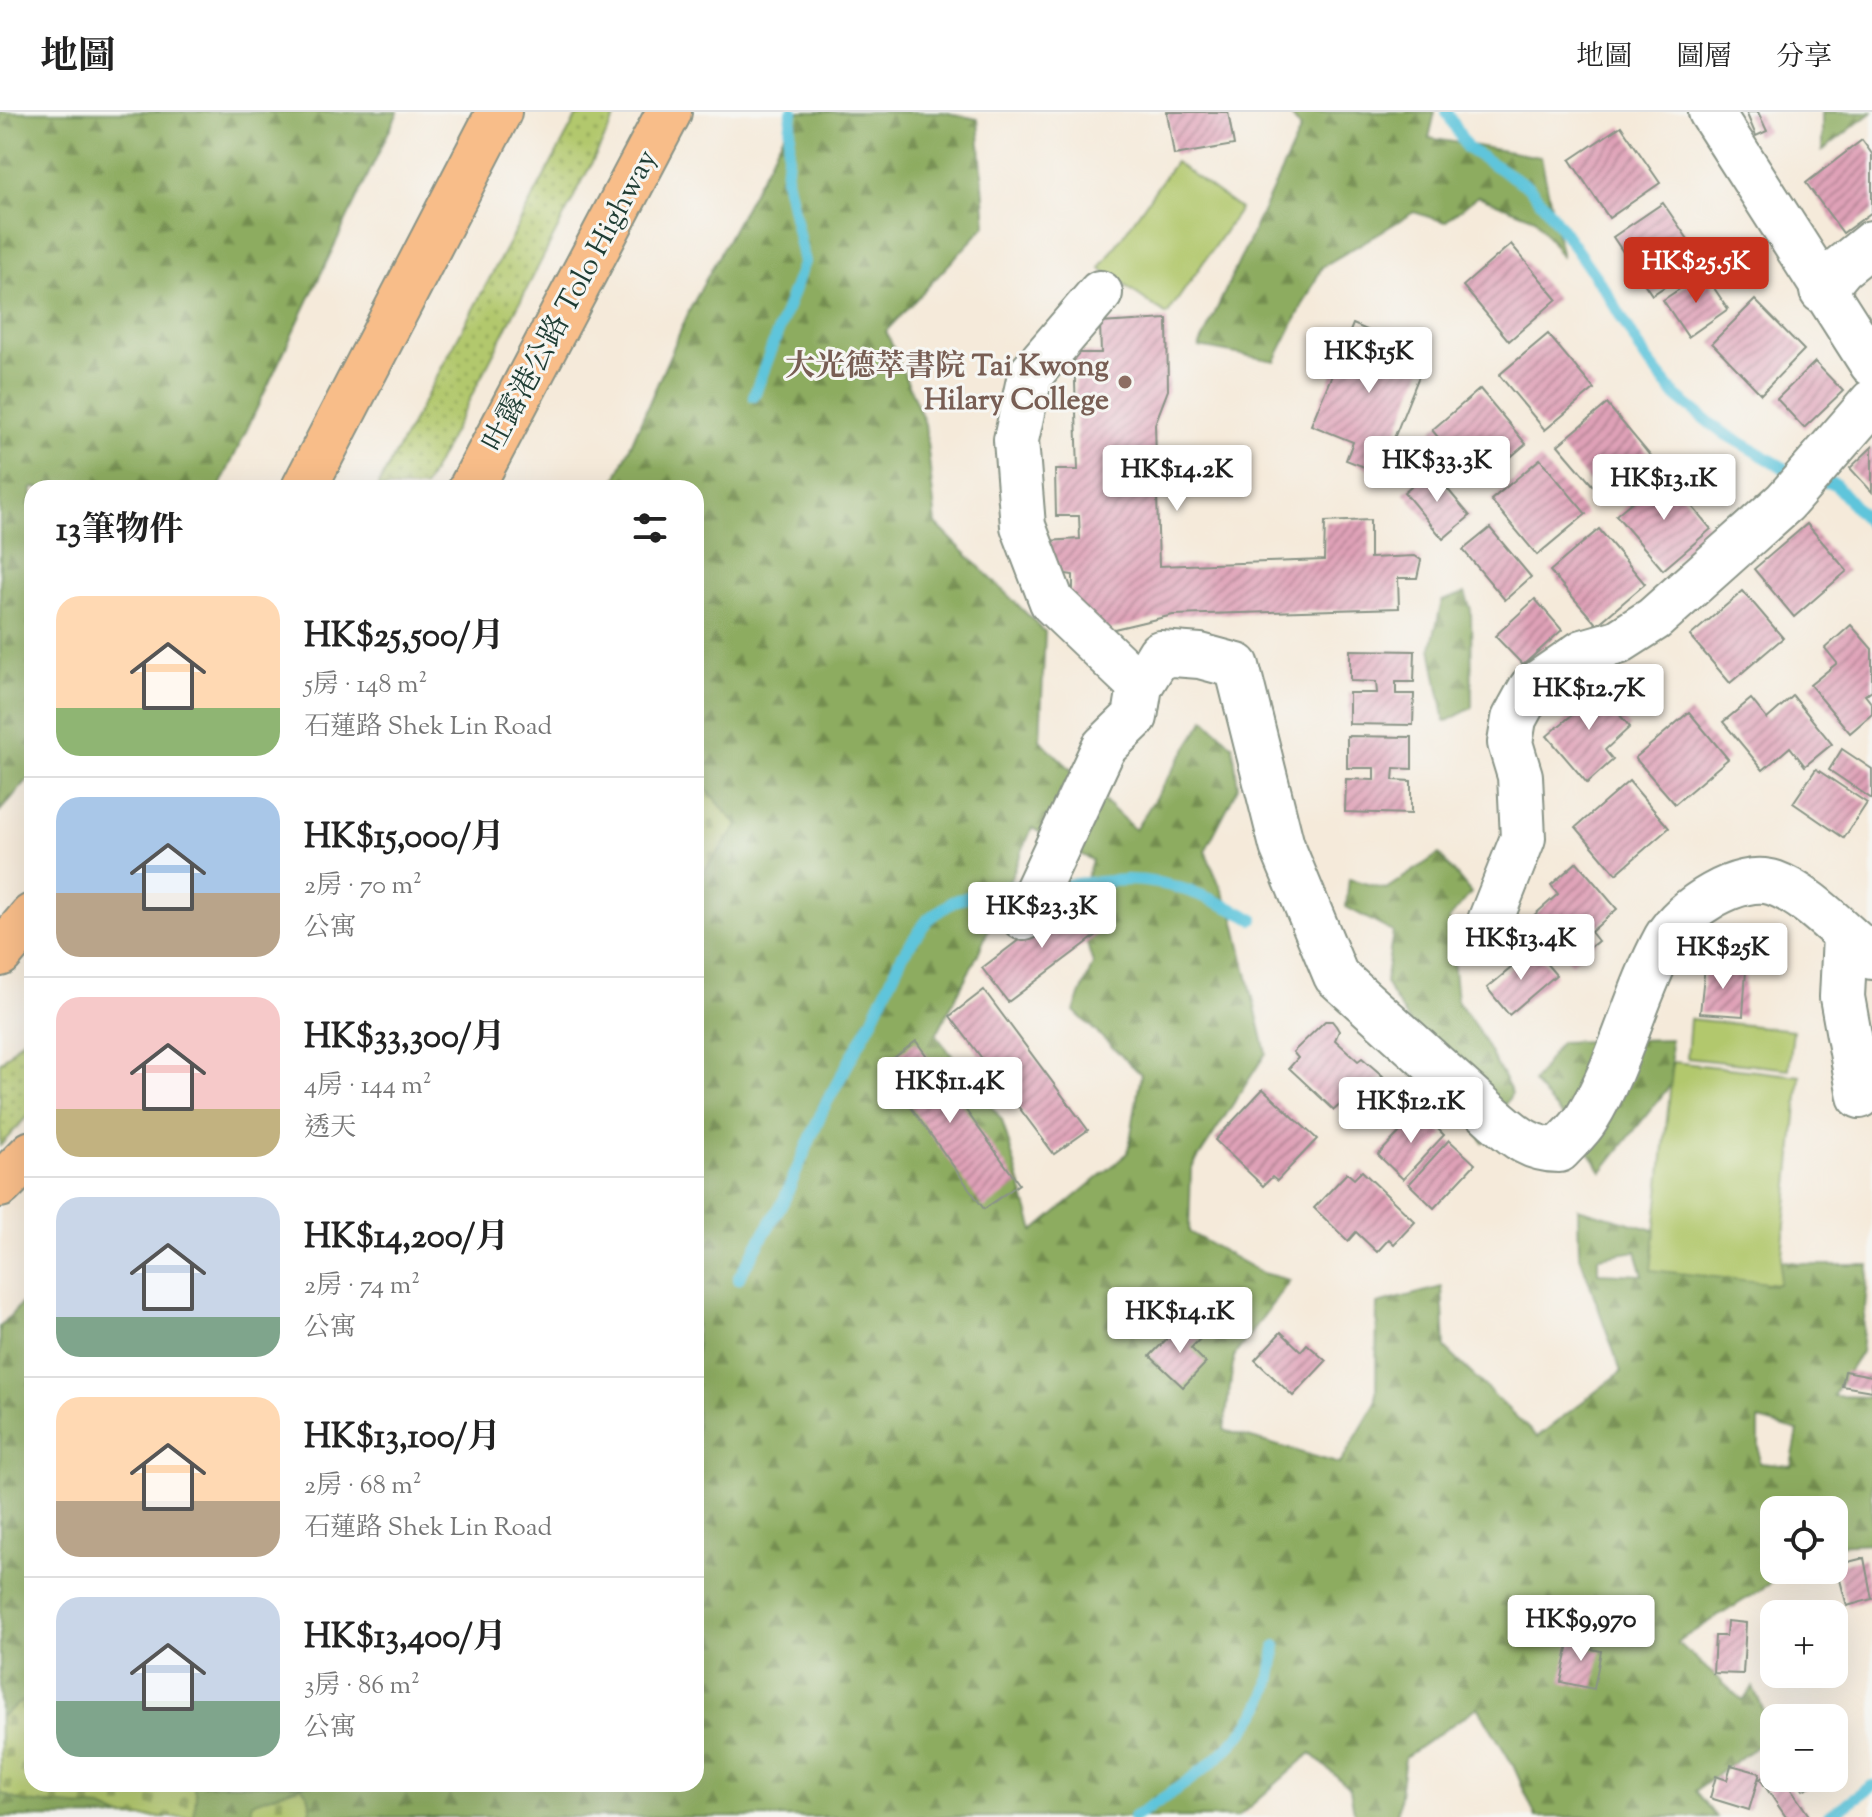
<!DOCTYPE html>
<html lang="zh-TW">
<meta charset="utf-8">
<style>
:root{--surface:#fff;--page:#f2f2f2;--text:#222;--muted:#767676;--line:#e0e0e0;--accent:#c8321e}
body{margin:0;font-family:"Sorts Mill Goudy","Noto Serif TC",serif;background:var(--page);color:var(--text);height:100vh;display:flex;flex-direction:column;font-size:30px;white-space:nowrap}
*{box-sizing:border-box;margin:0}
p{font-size:26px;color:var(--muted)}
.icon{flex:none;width:44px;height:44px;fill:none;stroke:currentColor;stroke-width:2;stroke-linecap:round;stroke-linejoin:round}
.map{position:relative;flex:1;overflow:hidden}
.details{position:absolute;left:24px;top:368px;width:680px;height:1312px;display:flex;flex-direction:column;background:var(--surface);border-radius:24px;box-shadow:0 8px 32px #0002}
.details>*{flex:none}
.tools{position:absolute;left:1760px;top:1384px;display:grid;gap:16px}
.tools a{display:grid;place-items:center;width:88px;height:88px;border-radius:16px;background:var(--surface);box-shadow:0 8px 32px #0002;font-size:40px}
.price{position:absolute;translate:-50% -68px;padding:0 18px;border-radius:8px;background:#fff;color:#222;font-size:26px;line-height:52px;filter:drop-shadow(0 2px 4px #0008)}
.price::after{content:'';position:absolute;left:50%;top:48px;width:24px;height:18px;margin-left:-12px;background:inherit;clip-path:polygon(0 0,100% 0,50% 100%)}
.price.current{background:var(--accent);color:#fff}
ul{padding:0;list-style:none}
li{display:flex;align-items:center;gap:24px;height:200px;padding:0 32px}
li+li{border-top:2px solid var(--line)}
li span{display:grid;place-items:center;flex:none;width:224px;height:160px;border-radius:24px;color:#555}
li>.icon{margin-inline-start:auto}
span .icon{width:96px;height:96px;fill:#fffc;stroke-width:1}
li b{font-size:34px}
h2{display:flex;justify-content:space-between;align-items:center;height:96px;padding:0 32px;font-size:34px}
header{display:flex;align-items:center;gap:48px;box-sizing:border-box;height:112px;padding:0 40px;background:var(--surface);border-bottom:2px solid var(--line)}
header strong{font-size:38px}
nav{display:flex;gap:44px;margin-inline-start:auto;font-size:28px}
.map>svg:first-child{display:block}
.grass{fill:url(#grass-dots);stroke:#688250;stroke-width:2}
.forest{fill:url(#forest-firs);stroke:#56744a;stroke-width:2;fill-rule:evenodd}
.cemetery{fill:url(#cemetery-stones);stroke:#688250;stroke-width:2}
.pitch{fill:#b2c86d;stroke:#688250;stroke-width:2}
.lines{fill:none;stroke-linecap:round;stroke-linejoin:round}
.stream{stroke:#5ec5db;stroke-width:12}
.building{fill:url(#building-hatch)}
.minor-casing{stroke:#8a9487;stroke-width:48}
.highway-casing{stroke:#8a9487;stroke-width:48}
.minor{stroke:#fff;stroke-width:44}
.highway{stroke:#f8bd89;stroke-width:44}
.education-dot{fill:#8d6e63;stroke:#f6f6f2;stroke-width:3}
.labels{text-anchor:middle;stroke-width:6;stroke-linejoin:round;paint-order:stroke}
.street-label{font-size:30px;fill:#1f3d34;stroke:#f6f6f2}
.education-label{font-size:30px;font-weight:bold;fill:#785e54;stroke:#f6f6f2;text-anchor:end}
</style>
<header>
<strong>地圖</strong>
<nav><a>地圖</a><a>圖層</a><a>分享</a></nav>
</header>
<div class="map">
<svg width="1872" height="1705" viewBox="0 0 1872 1705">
<defs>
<pattern id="grass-dots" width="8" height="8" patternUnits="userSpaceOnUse" patternTransform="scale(2)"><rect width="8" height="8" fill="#b2c86d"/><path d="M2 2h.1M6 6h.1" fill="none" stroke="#90a45a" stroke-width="1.8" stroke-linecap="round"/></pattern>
<pattern id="forest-firs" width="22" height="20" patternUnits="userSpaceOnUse" patternTransform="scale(2)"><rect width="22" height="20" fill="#8dac60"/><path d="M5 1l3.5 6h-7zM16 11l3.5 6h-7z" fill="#738d50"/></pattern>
<pattern id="cemetery-stones" width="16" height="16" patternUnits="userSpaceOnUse" patternTransform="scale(2)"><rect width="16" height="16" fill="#b2c86d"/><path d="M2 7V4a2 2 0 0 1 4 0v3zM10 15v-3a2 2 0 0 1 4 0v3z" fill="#90a45a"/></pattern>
<pattern id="building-hatch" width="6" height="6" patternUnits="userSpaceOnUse" patternTransform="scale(2)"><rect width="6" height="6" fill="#dfa1b7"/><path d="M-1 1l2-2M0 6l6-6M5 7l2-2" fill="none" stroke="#b48496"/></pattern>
</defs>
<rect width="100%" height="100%" fill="#f6f6f2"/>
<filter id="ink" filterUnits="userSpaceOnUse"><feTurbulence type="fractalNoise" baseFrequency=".0125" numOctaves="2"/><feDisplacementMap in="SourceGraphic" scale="16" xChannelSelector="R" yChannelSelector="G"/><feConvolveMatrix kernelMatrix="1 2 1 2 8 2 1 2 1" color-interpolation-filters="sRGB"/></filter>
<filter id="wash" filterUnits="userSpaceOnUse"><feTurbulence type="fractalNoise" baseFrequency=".006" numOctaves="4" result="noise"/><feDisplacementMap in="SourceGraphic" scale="32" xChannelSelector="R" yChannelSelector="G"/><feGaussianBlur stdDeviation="1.8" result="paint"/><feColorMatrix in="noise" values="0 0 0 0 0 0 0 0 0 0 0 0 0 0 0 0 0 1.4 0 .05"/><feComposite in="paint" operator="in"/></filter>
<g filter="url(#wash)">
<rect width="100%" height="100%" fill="#f5eada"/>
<!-- grass -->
<g class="grass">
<path d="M579 0H618L424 376H377Z"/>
<path d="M32 917V999L0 1034V951Z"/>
</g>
<!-- forest -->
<g class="forest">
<path d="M0 0H398L219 376H32V663L0 699Z"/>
<path d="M796 0H943L978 7 986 113 886 219 925 312 936 412 1045 520 1040 628 1135 718 1205 607 1233 634 1238 675 1205 739 1234 806 1266 941 1191 1057 1189 1120 1262 1161 1290 1168 1234 1244 1224 1318 1340 1352 1376 1291 1377 1192 1442 1175 1445 1236 1537 1325 1621 1260 1579 1141 1578 1096 1745 1144 1815 1153H1869L1861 1240 1833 1284 1872 1285V1431L1834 1433V1398H1774V1458H1792L1677 1530 1743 1589 1753 1575 1767 1606 1761 1631 1695 1679 1716 1705H1536L1513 1653 1478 1595 1405 1645 1397 1705H1355L1350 1677 1311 1641 1238 1705H0V1215L32 1180V1672H696V758L703 760 698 668 696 671V376H612L690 197ZM1032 716 1092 748 1077 798 1093 852 1074 899 1141 962 1128 1041 1034 1119 1002 1008 936 923 977 844ZM1636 1139 1643 1163 1598 1161V1145ZM1759 1308 1798 1319 1791 1354 1759 1351Z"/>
<path d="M1288 0H1435L1429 26 1541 45 1562 146 1535 106 1478 84 1445 110 1414 100 1322 155 1275 249 1199 235 1301 17Z"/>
<path d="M1822 0H1872L1822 39Z"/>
<path d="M1465 481 1471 498 1472 596 1445 610 1431 536 1442 489Z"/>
<path d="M1439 742 1471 781 1449 807 1457 889 1478 918 1512 981 1483 1030 1385 871 1393 820 1346 795 1349 767 1386 777Z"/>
<path d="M1670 927 1672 971 1602 1059 1568 1011 1533 971 1560 930Z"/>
</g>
<!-- cemetery -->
<g class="cemetery">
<path d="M698 667 738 714 703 760 696 758Z"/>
<path d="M32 1574V1672H193L196 1684 194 1705H122L102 1696 23 1690 0 1681V1605L23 1588Z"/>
<path d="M301 1674C310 1684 313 1692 309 1705H258L252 1702 251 1691Z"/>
</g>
<!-- pitch -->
<g class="pitch">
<path d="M1175 50 1240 97 1167 203 1100 156Z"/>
<path d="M1690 907 1793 918 1789 957 1687 946Z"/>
<path d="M1673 950 1800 964 1779 1172 1651 1158Z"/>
</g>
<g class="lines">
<!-- stream -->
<g class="stream">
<path d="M1447 0 1467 36 1529 75 1549 99 1607 181 1646 247 1676 284 1720 319 1798 364"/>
<path d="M754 284 804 150 786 66 792 0"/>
<path d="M1816 368 1835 372 1872 415"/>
<path d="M1051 774C1076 773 1101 769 1127 768 1172 768 1213 787 1253 807"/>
<path d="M738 1167 784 1088 824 995 871 910 903 842 928 807 954 789 996 777 1026 774"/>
<path d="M1134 1705C1180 1676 1250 1632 1268 1577 1272 1563 1274 1548 1276 1534"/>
<path d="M1828 1705 1872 1674"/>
</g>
</g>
<g id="blocks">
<!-- building -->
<g class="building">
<path d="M1167 0H1228L1234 33 1174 43Z"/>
<path d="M1746 0H1758L1767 19 1756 24Z"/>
<path d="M1621 14 1660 71 1609 106 1570 48Z"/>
<path d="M1862 28 1872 42V100L1843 121 1806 71Z"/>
<path d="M1663 91 1703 149 1652 183 1613 125Z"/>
<path d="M1511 132 1557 187 1509 229 1463 174Z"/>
<path d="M1704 161 1728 197 1688 225 1663 188Z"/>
<path d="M1755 188 1804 238 1761 282 1712 231Z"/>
<path d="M1167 207 1168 278 1155 312 1159 454 1324 448 1325 410 1370 408V446L1415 444 1421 448 1417 466H1398L1399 496 1173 503 1093 522 1065 482 1073 478V463L1060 461 1047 429 1080 427 1079 404H1056L1055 358H1078L1074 241H1101L1100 211Z"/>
<path d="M1353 212 1427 244 1380 361 1346 348 1353 330 1311 313Z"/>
<path d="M1548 222 1594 277 1545 318 1499 263Z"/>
<path d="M1815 250 1843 279 1804 316 1777 287Z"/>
<path d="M1480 277 1526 332 1478 373 1432 318Z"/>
<path d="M1607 292 1653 347 1605 388 1558 333Z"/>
<path d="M1872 335V380L1850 356Z"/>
<path d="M1540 347 1586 402 1537 443 1491 388Z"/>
<path d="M1431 357 1470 404 1443 427 1404 380Z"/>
<path d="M1665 362 1711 417 1663 458 1616 403Z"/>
<path d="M1807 412 1847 459 1794 505 1754 457Z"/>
<path d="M1490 416 1531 465 1505 488 1463 438Z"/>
<path d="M1599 417 1645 472 1597 513 1550 459Z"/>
<path d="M1743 479 1783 526 1730 571 1690 524Z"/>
<path d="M1535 487 1562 518 1523 553 1495 524Z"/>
<path d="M1851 513 1872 537V578L1865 583 1872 592V602L1850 621 1810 573 1837 551 1825 536Z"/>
<path d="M1350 538 1415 539 1414 570H1396V582H1414L1413 613 1349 612V581H1377L1376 570 1350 569Z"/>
<path d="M1591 569 1630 615 1605 638 1613 648 1587 671 1547 624 1573 602 1565 591Z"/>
<path d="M1793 584 1832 632 1805 654 1790 635 1763 658 1723 610 1751 587 1767 607Z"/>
<path d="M1689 600 1728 647 1675 692 1635 646Z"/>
<path d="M1347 624 1412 625V657L1394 656 1393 668 1411 669V702L1345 700 1346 667 1374 668V656H1347Z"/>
<path d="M1842 637 1872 657V687L1829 658Z"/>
<path d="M1816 657 1867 691 1844 726 1793 691Z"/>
<path d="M1629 669 1669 716 1616 762 1576 715Z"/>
<path d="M1577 750 1617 797 1591 820 1598 829 1571 851 1532 805 1558 782 1551 773Z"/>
<path d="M1075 785 1101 820 1008 890 982 856Z"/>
<path d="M1534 837 1556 863 1509 903 1487 876Z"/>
<path d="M1705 854 1746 858 1743 904 1700 901Z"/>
<path d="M984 878 1088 1018 1054 1042 950 904Z"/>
<path d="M1325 909H1332L1336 914 1339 919 1335 928 1358 949 1362 946 1383 964 1355 992 1349 985 1334 998 1289 956 1298 946 1293 940Z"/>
<path d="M916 929 1019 1072 984 1097 882 955Z"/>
<path d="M1263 977 1317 1027 1277 1069 1272 1065 1263 1074 1215 1028Z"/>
<path d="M1420 999 1444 1023 1403 1067 1378 1043Z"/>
<path d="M1449 1028 1475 1052 1434 1096 1409 1072Z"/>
<path d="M1362 1059 1415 1110 1394 1132 1389 1127 1377 1140 1356 1120 1348 1129 1314 1096 1347 1061 1354 1067Z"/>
<path d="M1183 1210 1200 1227 1191 1236 1206 1251 1183 1275 1150 1244Z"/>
<path d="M1281 1220 1301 1239 1307 1232 1326 1249 1293 1284 1255 1248Z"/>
<path d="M1845 1259 1872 1264V1279L1842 1274Z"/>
<path d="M1864 1446 1872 1487 1847 1494 1836 1453Z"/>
<path d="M1727 1509 1746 1511 1743 1562 1713 1561 1715 1524H1726Z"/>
<path d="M1572 1518 1581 1520 1580 1527 1588 1530 1587 1536 1601 1539 1594 1577 1561 1570Z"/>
<path d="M1731 1653 1760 1661 1749 1698 1710 1686 1716 1664 1727 1668Z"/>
<path d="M1774 1657V1666H1783L1810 1705H1786L1760 1667Z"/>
<path d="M1796 1666H1826L1803 1678Z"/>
</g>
</g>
</g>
<g filter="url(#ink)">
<use href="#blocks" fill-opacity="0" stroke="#8a9487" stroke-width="2"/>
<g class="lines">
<!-- minor casing -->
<g class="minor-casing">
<g id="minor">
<path d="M1711 0 1872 252"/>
<path d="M1822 179 1842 155 1872 131"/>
<path d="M1100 181 1030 263 1016 328 1023 414 1052 490 1140 574"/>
<path d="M1024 806 1104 635 1135 605 1140 574 1160 541 1200 544 1237 554 1282 734 1336 864 1494 1006C1515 1024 1530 1038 1559 1038 1568 1028 1580 1018 1587 1006 1621 951 1635 883 1666 826 1682 797 1740 759 1774 771 1810 784 1842 822 1872 845"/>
<path d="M1490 809 1523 726 1520 664 1510 631 1514 607 1531 576 1583 540 1618 530 1654 507 1785 390 1872 290"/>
<path d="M1845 824 1842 885 1860 984"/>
</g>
</g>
<!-- highway casing -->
<g class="highway-casing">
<g id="highway">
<path d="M304 376 499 0"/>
<path d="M471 376 669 0"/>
<path d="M0 842 32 804"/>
<path d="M0 1073 32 1041"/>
</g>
</g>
<!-- minor -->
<use href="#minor" class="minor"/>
<!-- highway -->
<use href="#highway" class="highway"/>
</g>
</g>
<!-- markers -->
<circle class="education-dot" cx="1125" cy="270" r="8"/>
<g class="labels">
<!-- street labels -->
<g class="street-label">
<text transform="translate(569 188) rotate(-62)" y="10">吐露港公路 Tolo Highway</text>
</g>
<!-- education labels -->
<g class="education-label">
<text x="1109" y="263">大光德萃書院 Tai Kwong<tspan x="1109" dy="34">Hilary College</tspan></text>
</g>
</g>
</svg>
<div class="tools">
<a><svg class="icon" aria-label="locate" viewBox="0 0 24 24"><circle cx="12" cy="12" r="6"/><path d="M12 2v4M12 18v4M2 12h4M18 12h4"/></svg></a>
<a>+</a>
<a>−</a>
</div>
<b class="price current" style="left:1696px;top:193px">HK$25.5K</b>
<b class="price" style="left:1369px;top:283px">HK$15K</b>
<b class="price" style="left:1437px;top:392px">HK$33.3K</b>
<b class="price" style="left:1177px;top:401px">HK$14.2K</b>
<b class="price" style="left:1664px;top:410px">HK$13.1K</b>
<b class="price" style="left:1589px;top:620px">HK$12.7K</b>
<b class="price" style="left:1042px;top:838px">HK$23.3K</b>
<b class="price" style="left:1521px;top:870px">HK$13.4K</b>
<b class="price" style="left:1723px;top:879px">HK$25K</b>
<b class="price" style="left:950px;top:1013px">HK$11.4K</b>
<b class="price" style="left:1411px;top:1033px">HK$12.1K</b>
<b class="price" style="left:1180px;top:1243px">HK$14.1K</b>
<b class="price" style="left:1581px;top:1551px">HK$9,970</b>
<section class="details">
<h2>13筆物件<svg class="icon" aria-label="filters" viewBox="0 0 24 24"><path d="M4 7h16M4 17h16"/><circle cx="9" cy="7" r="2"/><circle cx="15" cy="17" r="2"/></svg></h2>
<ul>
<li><span style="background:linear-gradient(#ffd9b3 70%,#8fb573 0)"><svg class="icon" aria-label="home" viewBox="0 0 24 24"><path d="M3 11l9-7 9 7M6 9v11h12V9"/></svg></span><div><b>HK$25,500/月</b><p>5房 · 148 m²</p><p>石蓮路 Shek Lin Road</p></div></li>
<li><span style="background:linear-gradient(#a9c7e8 60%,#b9a48a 0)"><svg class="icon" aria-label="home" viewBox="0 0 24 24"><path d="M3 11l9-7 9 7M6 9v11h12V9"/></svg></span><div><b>HK$15,000/月</b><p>2房 · 70 m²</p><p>公寓</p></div></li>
<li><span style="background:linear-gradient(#f6c9c9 70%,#c2b280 0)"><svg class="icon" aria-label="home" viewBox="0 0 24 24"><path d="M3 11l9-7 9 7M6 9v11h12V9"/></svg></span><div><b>HK$33,300/月</b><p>4房 · 144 m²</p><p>透天</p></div></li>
<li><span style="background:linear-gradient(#c9d6e8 75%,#7fa58c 0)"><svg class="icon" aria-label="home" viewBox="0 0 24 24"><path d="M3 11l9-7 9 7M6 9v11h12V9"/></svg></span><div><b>HK$14,200/月</b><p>2房 · 74 m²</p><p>公寓</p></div></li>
<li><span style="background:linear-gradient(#ffd9b3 65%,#b9a48a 0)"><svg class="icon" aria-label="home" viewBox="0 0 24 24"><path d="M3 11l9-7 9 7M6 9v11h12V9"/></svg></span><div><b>HK$13,100/月</b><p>2房 · 68 m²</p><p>石蓮路 Shek Lin Road</p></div></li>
<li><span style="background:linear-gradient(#c9d6e8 65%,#7fa58c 0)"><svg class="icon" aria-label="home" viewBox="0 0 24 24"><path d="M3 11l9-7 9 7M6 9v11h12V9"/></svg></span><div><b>HK$13,400/月</b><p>3房 · 86 m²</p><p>公寓</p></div></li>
</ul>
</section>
</div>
